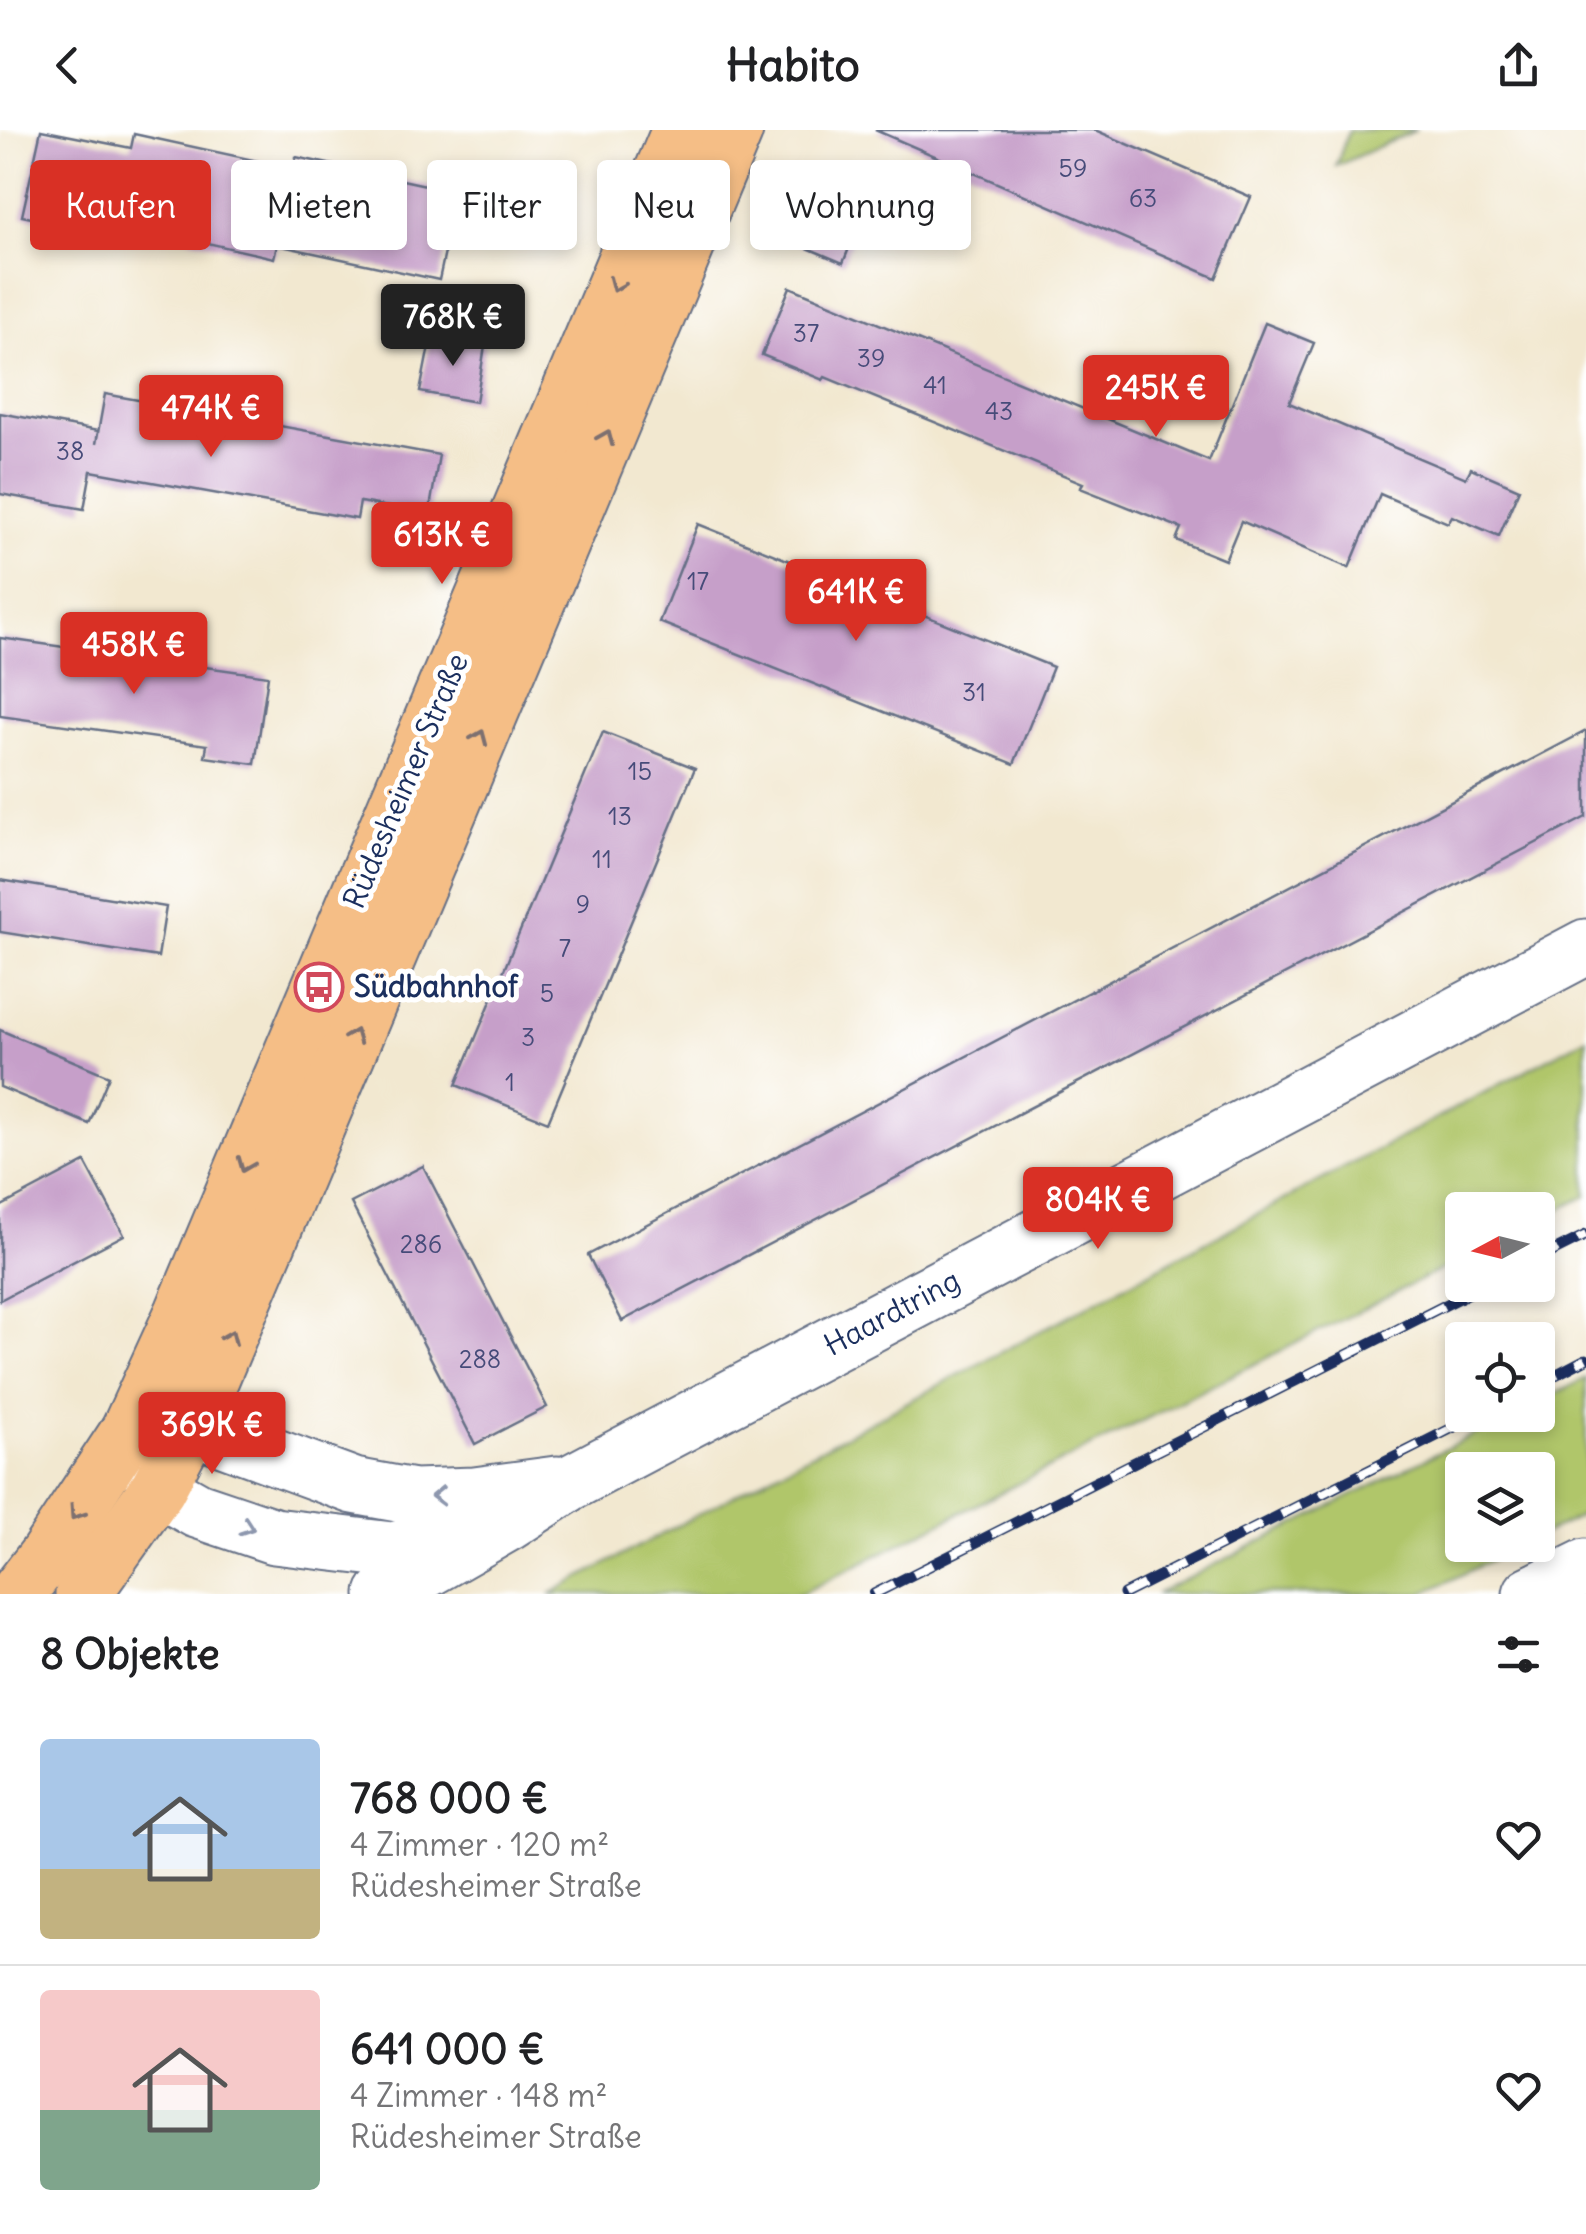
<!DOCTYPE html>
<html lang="de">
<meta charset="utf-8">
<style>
:root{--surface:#fff;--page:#f6f6f6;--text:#202124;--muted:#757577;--line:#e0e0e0;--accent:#d93025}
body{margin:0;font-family:Delius,sans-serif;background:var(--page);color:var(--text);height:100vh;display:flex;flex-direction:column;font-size:38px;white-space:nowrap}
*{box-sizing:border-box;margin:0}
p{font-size:32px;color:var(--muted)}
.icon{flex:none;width:55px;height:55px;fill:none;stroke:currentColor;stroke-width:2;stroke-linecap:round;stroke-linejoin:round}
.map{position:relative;height:1464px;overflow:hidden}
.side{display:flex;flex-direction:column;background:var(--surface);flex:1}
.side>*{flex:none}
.banner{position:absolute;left:30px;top:30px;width:1000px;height:90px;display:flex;gap:20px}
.needle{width:65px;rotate:263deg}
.tools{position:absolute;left:1445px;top:1062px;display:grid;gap:20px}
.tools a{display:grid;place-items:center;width:110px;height:110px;border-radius:10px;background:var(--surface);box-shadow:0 5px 15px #0003;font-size:50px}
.price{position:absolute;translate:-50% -85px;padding:0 22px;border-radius:10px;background:var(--accent);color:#fff;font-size:32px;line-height:65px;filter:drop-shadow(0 2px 5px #0008)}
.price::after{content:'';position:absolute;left:50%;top:60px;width:30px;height:22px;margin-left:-15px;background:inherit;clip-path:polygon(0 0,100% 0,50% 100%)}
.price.active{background:#222;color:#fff}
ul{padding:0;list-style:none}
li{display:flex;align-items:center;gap:30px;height:250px;padding:0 40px}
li+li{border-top:2px solid var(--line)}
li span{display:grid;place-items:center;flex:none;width:280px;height:200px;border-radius:10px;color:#555}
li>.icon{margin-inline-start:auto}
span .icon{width:120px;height:120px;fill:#fffc;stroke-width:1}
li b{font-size:42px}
h2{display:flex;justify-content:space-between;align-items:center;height:120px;padding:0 40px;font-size:42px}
.tag{padding:0 35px;border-radius:10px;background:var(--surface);box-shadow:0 5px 15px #0003;font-size:35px;line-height:90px}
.tag.active{background:var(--accent);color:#fff}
header{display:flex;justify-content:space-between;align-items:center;height:130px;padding:0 40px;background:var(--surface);font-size:45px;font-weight:700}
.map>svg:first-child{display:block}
.green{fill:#b0c66b;stroke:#667a64;stroke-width:2.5}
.building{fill:#c69fc9}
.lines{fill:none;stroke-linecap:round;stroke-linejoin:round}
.minor-casing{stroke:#667086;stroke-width:59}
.major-casing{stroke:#667086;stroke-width:59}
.minor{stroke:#fff;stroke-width:55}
.major{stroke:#f5be86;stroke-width:55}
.rail-casing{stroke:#1b2f5e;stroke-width:11}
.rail{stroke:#fff;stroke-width:8;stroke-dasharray:22;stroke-linecap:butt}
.oneway{stroke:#7d6f70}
.oneway2{stroke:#8d97ae}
.labels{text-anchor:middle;stroke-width:10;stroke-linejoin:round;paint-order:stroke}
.number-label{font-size:25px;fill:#464b79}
.street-label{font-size:30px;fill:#1b2f5e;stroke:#fff}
.poi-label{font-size:30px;font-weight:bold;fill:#1b2f5e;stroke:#fff;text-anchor:start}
</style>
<header><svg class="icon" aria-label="back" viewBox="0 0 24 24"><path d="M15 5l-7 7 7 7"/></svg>Habito<svg class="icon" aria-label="share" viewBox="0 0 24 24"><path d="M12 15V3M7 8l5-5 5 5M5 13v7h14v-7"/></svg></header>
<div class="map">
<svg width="1586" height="1464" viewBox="0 0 1586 1464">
<rect width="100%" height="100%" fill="#fff"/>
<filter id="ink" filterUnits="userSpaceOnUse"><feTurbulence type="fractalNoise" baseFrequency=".01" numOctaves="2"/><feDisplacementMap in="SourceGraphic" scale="20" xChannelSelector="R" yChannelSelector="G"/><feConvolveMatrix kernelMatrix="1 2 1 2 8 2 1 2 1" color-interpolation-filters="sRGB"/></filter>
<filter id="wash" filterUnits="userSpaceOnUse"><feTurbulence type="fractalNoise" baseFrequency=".0048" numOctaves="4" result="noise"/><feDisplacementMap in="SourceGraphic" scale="40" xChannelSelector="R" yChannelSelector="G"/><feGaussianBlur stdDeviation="2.25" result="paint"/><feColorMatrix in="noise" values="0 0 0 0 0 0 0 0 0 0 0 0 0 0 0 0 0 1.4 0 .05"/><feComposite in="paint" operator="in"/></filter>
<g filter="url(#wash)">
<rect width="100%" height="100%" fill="#f2e8d0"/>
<!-- green -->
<g class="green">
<path d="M1349 0H1416L1336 36Z"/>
<path d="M1586 908V1066L1538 1091V1080H1462V1129L800 1464H550Z"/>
<path d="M1586 1248V1383L1538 1407V1340H1462V1415H1522L1422 1464H1156L1513 1285H1538V1273Z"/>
</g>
<g id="blocks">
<!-- building -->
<g class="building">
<path d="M41 0 131 18 134 4 294 39 296 27 458 62 439 150 277 115 274 128 115 92 112 105 22 86Z"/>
<path d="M875 0H1095L1251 67 1216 148Z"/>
<path d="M817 68 862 86 843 133 798 114Z"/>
<path d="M790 157 1209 331 1265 193 1314 213 1289 273 1466 348 1471 338 1519 359 1499 406 1452 386 1448 393 1380 364 1349 438 1241 391 1225 430 1176 410 1181 398 1080 358 1083 353 825 247 823 250 762 225Z"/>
<path d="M431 206 485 216 476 272 420 262Z"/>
<path d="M105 264 439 325 429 384 360 372 357 389 91 341 84 379 0 364V283L98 301 96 314Z"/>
<path d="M698 394 1053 537 1014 634 659 492Z"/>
<path d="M0 508 268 546 255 634 205 627 207 615 0 586Z"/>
<path d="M1586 601V687L622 1191 588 1125Z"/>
<path d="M603 602 695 638 548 992 456 955Z"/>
<path d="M0 750 166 777 158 827 0 802Z"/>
<path d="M0 900 109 946 89 994 0 957Z"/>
<path d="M85 1032 124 1105 0 1170V1077Z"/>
<path d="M423 1036 547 1277 475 1314 351 1073Z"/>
</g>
</g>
</g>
<g filter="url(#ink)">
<use href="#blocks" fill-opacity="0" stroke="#667086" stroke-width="2.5"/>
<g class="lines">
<!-- minor casing -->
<g class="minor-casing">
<g id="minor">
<path d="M459 1405 392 1420 274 1406 197 1380 158 1358 128 1302 191 1296 354 1356 414 1367 475 1365 557 1354"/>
<path d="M384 1464 508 1393 570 1353 1586 817"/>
<path d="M1531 1464 1586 1437"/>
</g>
</g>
<!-- major casing -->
<g class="major-casing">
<g id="major">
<path d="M17 1464 47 1425 128 1302 183 1182 680 0"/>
<path d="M83 1464 158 1358 191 1296 735 0"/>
</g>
</g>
<!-- minor -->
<use href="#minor" class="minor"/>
<!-- major -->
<use href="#major" class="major"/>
<!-- rail casing -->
<g class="rail-casing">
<g id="rail">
<path d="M1538 1129 1586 1105"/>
<path d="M1538 1254 1586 1229"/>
<path d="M874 1464 1485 1155"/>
<path d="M1124 1464 1478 1285"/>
</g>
</g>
<!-- rail -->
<use href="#rail" class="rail"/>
</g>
<!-- one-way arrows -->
<defs><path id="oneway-chevron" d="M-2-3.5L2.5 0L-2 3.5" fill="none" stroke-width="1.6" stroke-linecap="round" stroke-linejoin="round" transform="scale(2.5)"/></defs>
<g class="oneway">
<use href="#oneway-chevron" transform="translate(616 155) rotate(113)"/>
<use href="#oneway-chevron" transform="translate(606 307) rotate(-67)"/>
<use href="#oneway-chevron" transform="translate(480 607) rotate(-67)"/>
<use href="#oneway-chevron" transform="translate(354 906) rotate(-68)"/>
<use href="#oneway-chevron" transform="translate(245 1035) rotate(112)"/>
<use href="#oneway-chevron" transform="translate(230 1207) rotate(-67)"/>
<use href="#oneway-chevron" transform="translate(76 1383) rotate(124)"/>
</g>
<g class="oneway2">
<use href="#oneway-chevron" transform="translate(438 1366) rotate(179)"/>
<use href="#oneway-chevron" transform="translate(247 1397) rotate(19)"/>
</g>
</g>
<!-- icons -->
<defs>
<g id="bus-ring" transform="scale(2.5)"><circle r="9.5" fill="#fff" stroke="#d1495b" stroke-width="1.5"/><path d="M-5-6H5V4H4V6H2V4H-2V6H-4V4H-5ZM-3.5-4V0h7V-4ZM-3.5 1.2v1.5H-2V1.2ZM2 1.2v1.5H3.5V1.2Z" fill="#d1495b"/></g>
</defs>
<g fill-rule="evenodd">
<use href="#bus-ring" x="319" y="857"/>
</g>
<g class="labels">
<!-- number labels -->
<g class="number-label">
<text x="1073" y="47">59</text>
<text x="1143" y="77">63</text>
<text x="806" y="212">37</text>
<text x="871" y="237">39</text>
<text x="935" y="264">41</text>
<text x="999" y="290">43</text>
<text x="70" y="330">38</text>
<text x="698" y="460">17</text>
<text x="974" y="571">31</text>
<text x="640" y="650">15</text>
<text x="620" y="695">13</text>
<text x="602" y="738">11</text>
<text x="583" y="783">9</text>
<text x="565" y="827">7</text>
<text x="547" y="872">5</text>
<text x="528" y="916">3</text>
<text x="510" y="961">1</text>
<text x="421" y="1123">286</text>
<text x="480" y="1238">288</text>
</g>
<!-- street labels -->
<g class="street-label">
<text transform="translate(406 651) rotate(-67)" y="10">Rüdesheimer Straße</text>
<text transform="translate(892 1183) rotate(-28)" y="10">Haardtring</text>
</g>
<!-- poi labels -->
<g class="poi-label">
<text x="354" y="867">Südbahnhof</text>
</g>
</g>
</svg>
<div class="tools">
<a><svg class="needle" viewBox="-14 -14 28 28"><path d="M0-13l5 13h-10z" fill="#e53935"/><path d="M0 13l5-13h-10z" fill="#757577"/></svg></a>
<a><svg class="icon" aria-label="locate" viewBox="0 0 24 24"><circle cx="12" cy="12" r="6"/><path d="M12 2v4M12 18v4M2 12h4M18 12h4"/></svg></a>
<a><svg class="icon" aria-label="layers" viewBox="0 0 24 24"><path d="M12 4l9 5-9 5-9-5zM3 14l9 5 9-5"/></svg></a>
</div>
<b class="price active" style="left:453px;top:239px">768K €</b>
<b class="price" style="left:1156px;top:310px">245K €</b>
<b class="price" style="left:211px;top:330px">474K €</b>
<b class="price" style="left:442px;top:457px">613K €</b>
<b class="price" style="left:856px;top:514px">641K €</b>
<b class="price" style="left:134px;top:567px">458K €</b>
<b class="price" style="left:1098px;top:1122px">804K €</b>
<b class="price" style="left:212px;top:1347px">369K €</b>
<div class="banner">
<a class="tag active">Kaufen</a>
<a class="tag">Mieten</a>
<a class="tag">Filter</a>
<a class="tag">Neu</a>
<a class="tag">Wohnung</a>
</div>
</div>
<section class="side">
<h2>8 Objekte<svg class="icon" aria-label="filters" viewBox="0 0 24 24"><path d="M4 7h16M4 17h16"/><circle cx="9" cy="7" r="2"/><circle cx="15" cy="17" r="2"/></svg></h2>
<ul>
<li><span style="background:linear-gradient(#a9c7e8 65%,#c2b280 0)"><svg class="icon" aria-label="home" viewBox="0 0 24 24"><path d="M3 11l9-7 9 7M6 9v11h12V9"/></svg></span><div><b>768 000 €</b><p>4 Zimmer · 120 m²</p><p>Rüdesheimer Straße</p></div><svg class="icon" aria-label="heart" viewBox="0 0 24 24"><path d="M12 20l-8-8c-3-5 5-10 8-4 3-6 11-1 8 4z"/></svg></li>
<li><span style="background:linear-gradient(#f6c9c9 60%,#7fa58c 0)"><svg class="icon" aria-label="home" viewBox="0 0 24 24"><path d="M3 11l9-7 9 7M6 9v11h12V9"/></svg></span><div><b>641 000 €</b><p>4 Zimmer · 148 m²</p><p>Rüdesheimer Straße</p></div><svg class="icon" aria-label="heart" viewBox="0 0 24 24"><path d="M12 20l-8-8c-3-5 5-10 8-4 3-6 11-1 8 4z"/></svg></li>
</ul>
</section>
